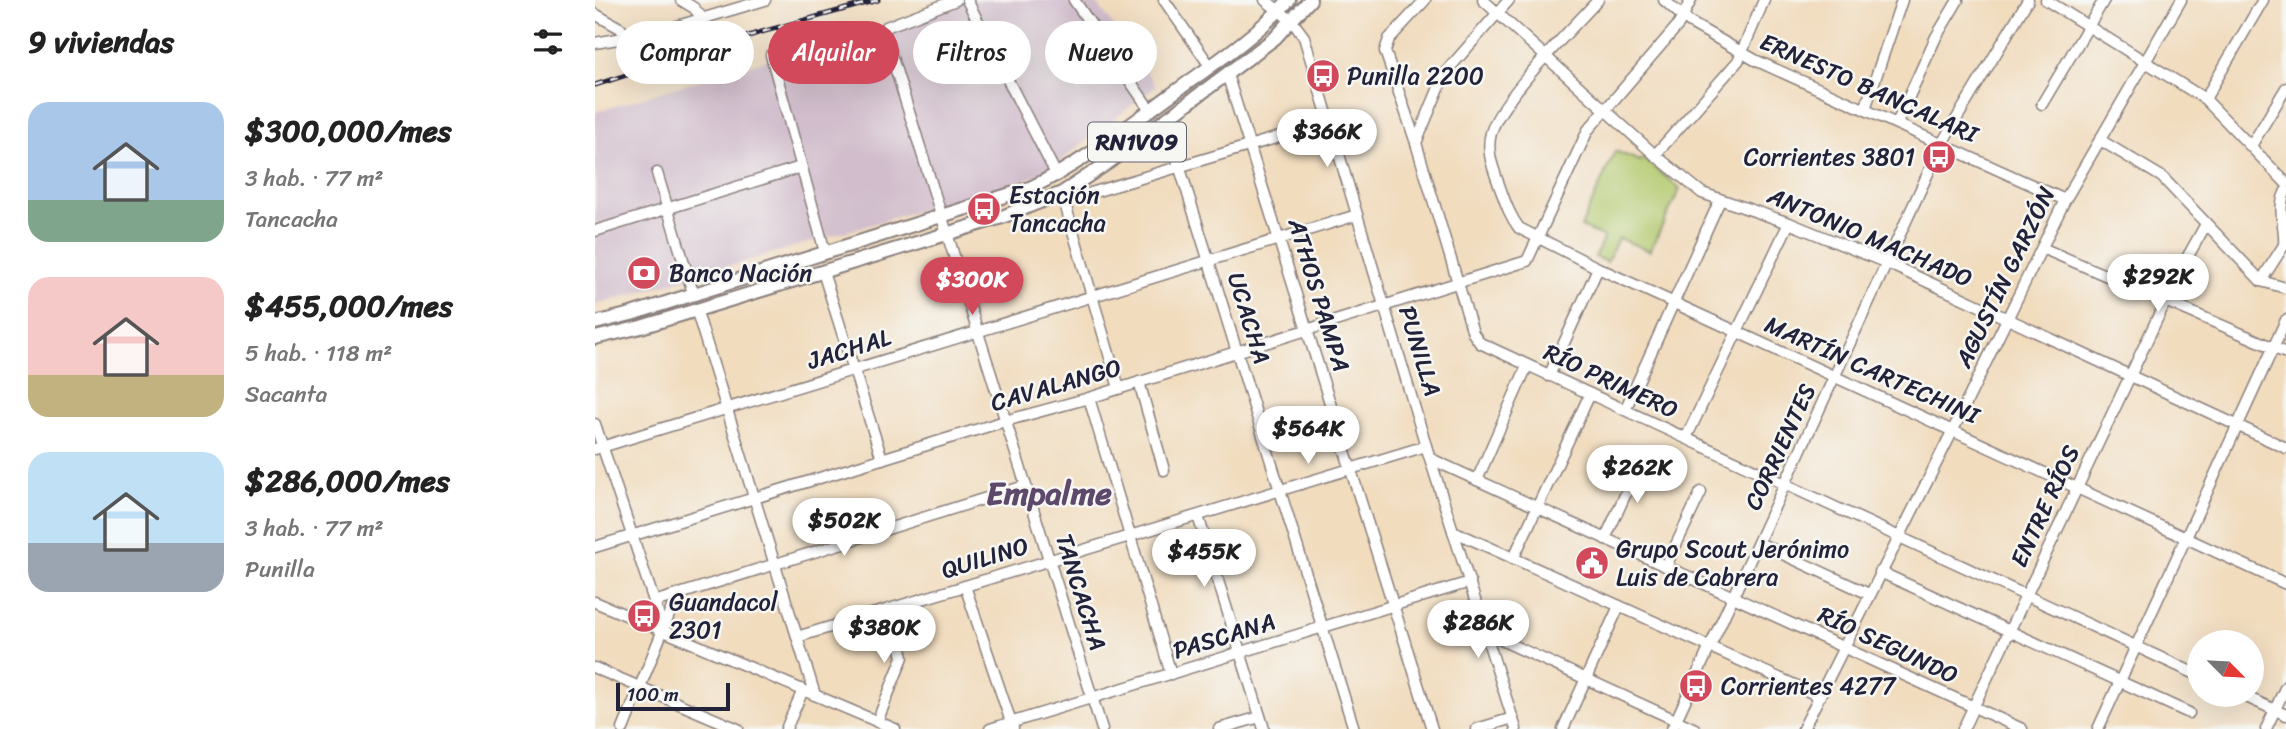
<!DOCTYPE html>
<html lang="es">
<meta charset="utf-8">
<style>
:root{--surface:#fff;--page:#f6f6f6;--text:#222;--muted:#767676;--accent:#d1495b}
body{margin:0;font-family:Sriracha,sans-serif;background:var(--page);color:var(--text);height:100vh;display:flex;flex-direction:column;font-size:26px;white-space:nowrap}
*{box-sizing:border-box;margin:0}
p{font-size:23px;color:var(--muted)}
.icon{flex:none;width:38px;height:38px;fill:none;stroke:currentColor;stroke-width:2;stroke-linecap:round;stroke-linejoin:round}
.map{position:relative;flex:1;overflow:hidden}
.panel{display:flex;flex-direction:column;background:var(--surface);width:595px}
.panel>*{flex:none}
.banner{position:absolute;left:21px;top:21px;width:665px;height:63px;display:flex;gap:14px}
.needle{width:46px;rotate:114deg}
.controls{position:absolute;left:1592px;top:630px;display:grid;gap:14px}
.controls a{display:grid;place-items:center;width:77px;height:77px;border-radius:50%;background:var(--surface);box-shadow:0 7px 28px #0002;font-size:35px}
.scale{position:absolute;left:21px;bottom:18px;width:114px;box-sizing:border-box;padding-left:7px;border:4px solid #22223b;border-top:0;font-size:19px;line-height:24px;white-space:nowrap;color:#22223b;-webkit-text-stroke:5px #f6f6f2;paint-order:stroke}
.price{position:absolute;translate:-50% -60px;padding:0 16px;border-radius:24px;background:#fff;color:#222;font-size:23px;line-height:46px;filter:drop-shadow(0 2px 4px #0008)}
.price::after{content:'';position:absolute;left:50%;top:42px;width:21px;height:16px;margin-left:-10px;background:inherit;clip-path:polygon(0 0,100% 0,50% 100%)}
.price.on{background:var(--accent);color:#fff}
ul{padding:0;list-style:none}
li{display:flex;align-items:center;gap:21px;height:175px;padding:0 28px}
li span{display:grid;place-items:center;flex:none;width:196px;height:140px;border-radius:21px;color:#555}
li>.icon{margin-inline-start:auto}
span .icon{width:84px;height:84px;fill:#fffc;stroke-width:1}
li b{font-size:30px}
h2{display:flex;justify-content:space-between;align-items:center;height:84px;padding:0 28px;font-size:30px}
.chip{padding:0 24px;border-radius:32px;background:var(--surface);box-shadow:0 7px 28px #0002;font-size:24px;line-height:63px}
.chip.on{background:var(--accent);color:#fff}
main{display:flex;flex:1;min-height:0}
.map>svg:first-child{display:block}
.industrial{fill:#d1bdcc}
.green{fill:#b3c96d;stroke:#6a7654;stroke-width:2}
.lines{fill:none;stroke-linecap:round;stroke-linejoin:round}
.minor-casing{stroke:#8a7f7c;stroke-width:13}
.major-casing{stroke:#8a7f7c;stroke-width:16}
.minor{stroke:#fff;stroke-width:10}
.major{stroke:#fff;stroke-width:12}
.rail-casing{stroke:#22223b;stroke-width:5}
.rail{stroke:#f6f6f2;stroke-width:2.5;stroke-dasharray:8;stroke-linecap:butt}
.labels{text-anchor:middle;stroke-width:5;stroke-linejoin:round;paint-order:stroke}
.shield{fill:#f6f6f2;stroke:#626272;stroke-width:2}
.shield-label{font-size:23px;font-weight:bold;fill:#22223b}
.poi-label{font-size:24px;fill:#22223b;stroke:#f6f6f2;text-anchor:start}
.street-label{font-size:24px;fill:#22223b;stroke:#f6f6f2}
.district-label{font-size:32px;font-weight:bold;fill:#5c496b;stroke:#f6f6f2}
</style>
<main>
<section class="panel">
<h2>9 viviendas<svg class="icon" aria-label="filters" viewBox="0 0 24 24"><path d="M4 7h16M4 17h16"/><circle cx="9" cy="7" r="2"/><circle cx="15" cy="17" r="2"/></svg></h2>
<ul>
<li><span style="background:linear-gradient(#a9c7e8 70%,#7fa58c 0)"><svg class="icon" aria-label="home" viewBox="0 0 24 24"><path d="M3 11l9-7 9 7M6 9v11h12V9"/></svg></span><div><b>$300,000/mes</b><p>3 hab. · 77 m²</p><p>Tancacha</p></div></li>
<li><span style="background:linear-gradient(#f6c9c9 70%,#c2b280 0)"><svg class="icon" aria-label="home" viewBox="0 0 24 24"><path d="M3 11l9-7 9 7M6 9v11h12V9"/></svg></span><div><b>$455,000/mes</b><p>5 hab. · 118 m²</p><p>Sacanta</p></div></li>
<li><span style="background:linear-gradient(#bfe0f5 65%,#9aa5b1 0)"><svg class="icon" aria-label="home" viewBox="0 0 24 24"><path d="M3 11l9-7 9 7M6 9v11h12V9"/></svg></span><div><b>$286,000/mes</b><p>3 hab. · 77 m²</p><p>Punilla</p></div></li>
</ul>
</section>
<div class="map">
<svg width="1691" height="729" viewBox="0 0 1691 729">
<rect width="100%" height="100%" fill="#f6f6f2"/>
<filter id="ink" filterUnits="userSpaceOnUse"><feTurbulence type="fractalNoise" baseFrequency=".0143" numOctaves="2"/><feDisplacementMap in="SourceGraphic" scale="14" xChannelSelector="R" yChannelSelector="G"/><feConvolveMatrix kernelMatrix="1 2 1 2 8 2 1 2 1" color-interpolation-filters="sRGB"/></filter>
<filter id="wash" filterUnits="userSpaceOnUse"><feTurbulence type="fractalNoise" baseFrequency=".00686" numOctaves="4" result="noise"/><feDisplacementMap in="SourceGraphic" scale="28" xChannelSelector="R" yChannelSelector="G"/><feGaussianBlur stdDeviation="1.57" result="paint"/><feColorMatrix in="noise" values="0 0 0 0 0 0 0 0 0 0 0 0 0 0 0 0 0 1.4 0 .05"/><feComposite in="paint" operator="in"/></filter>
<g filter="url(#wash)">
<rect width="100%" height="100%" fill="#f1dcbe"/>
<!-- industrial -->
<path class="industrial" d="M369 0H500L561 86 449 174 0 305V112Z"/>
<!-- green -->
<path class="green" d="M1020 151 1045 161 1048 158 1085 189 1055 251 1023 238 1012 262 1000 257 1009 237 986 227Z"/>
</g>
<g filter="url(#ink)">
<g class="lines">
<!-- minor casing -->
<g class="minor-casing">
<g id="minor">
<path d="M86 0 99 8 108 19"/>
<path d="M361 0 291 27 289 32 507 729"/>
<path d="M372 0 462 176"/>
<path d="M479 0 555 110"/>
<path d="M569 0 615 66"/>
<path d="M670 0 697 21 709 37 831 446 921 729"/>
<path d="M830 0 794 39 790 51 821 143 878 333 885 343 1605 676"/>
<path d="M888 0 1060 155 1107 193 1194 223 1292 263 1691 448"/>
<path d="M1003 0C977 29 905 99 896 133 891 151 898 168 904 185 910 201 914 215 924 228L1003 268 1691 584"/>
<path d="M1069 0 1094 22 1160 60 1470 200"/>
<path d="M1451 0 1610 99 1691 183"/>
<path d="M0 14 25 28 32 36"/>
<path d="M0 43 62 32 170 0"/>
<path d="M176 55 230 252"/>
<path d="M632 74 837 729"/>
<path d="M1610 99 1668 0"/>
<path d="M1447 104 1509 0"/>
<path d="M1270 109 1307 0"/>
<path d="M570 120 759 729"/>
<path d="M1302 123 1341 37 1363 0"/>
<path d="M1505 140 1567 177 1666 281 1691 288"/>
<path d="M821 143 850 73 914 0"/>
<path d="M1656 146 1691 88"/>
<path d="M1060 155 1143 61 1169 0"/>
<path d="M62 173 98 293"/>
<path d="M1691 191C1681 209 1691 226 1689 245L1691 243"/>
<path d="M468 197 524 388"/>
<path d="M469 201 734 122"/>
<path d="M0 231 206 167"/>
<path d="M1447 248 1691 353"/>
<path d="M1592 258 1611 224"/>
<path d="M228 272 287 459"/>
<path d="M1666 281 1689 245"/>
<path d="M101 309 220 695"/>
<path d="M954 376 1003 268"/>
<path d="M544 382 569 470"/>
<path d="M494 398 576 674"/>
<path d="M1030 410 1125 200"/>
<path d="M0 424 69 631"/>
<path d="M1091 438 1194 223"/>
<path d="M0 449 762 215"/>
<path d="M836 459 1427 729"/>
<path d="M882 480 932 366"/>
<path d="M603 516 669 729"/>
<path d="M858 531 1224 696"/>
<path d="M1010 539 1047 458"/>
<path d="M1164 543 1274 594"/>
<path d="M0 547 410 421 494 398 932 261 993 130 1084 24 1096 0"/>
<path d="M918 559 995 394"/>
<path d="M1071 566 1106 492"/>
<path d="M1285 572 1594 713"/>
<path d="M370 586 418 728"/>
<path d="M0 602 300 729"/>
<path d="M59 602 430 486"/>
<path d="M891 633 1100 729"/>
<path d="M202 637 831 446"/>
<path d="M0 668 143 729"/>
<path d="M1647 695 1691 715"/>
<path d="M282 722 308 657 296 609"/>
<path d="M28 729 82 595"/>
<path d="M191 729 208 690"/>
<path d="M395 729 875 582"/>
<path d="M624 729 665 717"/>
<path d="M882 729 918 718"/>
<path d="M968 729 1024 606"/>
<path d="M1077 729 1347 143 1433 0"/>
<path d="M1208 729 1358 430 1470 200 1586 0"/>
<path d="M1368 729 1571 300"/>
<path d="M1503 729 1691 320"/>
<path d="M1671 729 1691 686"/>
</g>
</g>
<!-- major casing -->
<g class="major-casing">
<g id="major">
<path d="M0 323 36 314 435 188C486 164 528 130 573 97 614 67 659 38 694 0"/>
<path d="M0 338 46 327 407 217 467 193 514 162 680 38 715 0"/>
</g>
</g>
<!-- minor -->
<use href="#minor" class="minor"/>
<!-- major -->
<use href="#major" class="major"/>
<!-- rail casing -->
<g class="rail-casing">
<path id="rail" d="M0 85 163 33 283 0"/>
</g>
<!-- rail -->
<use href="#rail" class="rail"/>
</g>
</g>
<!-- icons -->
<defs>
<g id="bus-disc" transform="scale(1.75)"><circle r="9.5" fill="#d1495b" stroke="#f6f6f2"/><path d="M-5-6H5V4H4V6H2V4H-2V6H-4V4H-5ZM-3.5-4V0h7V-4ZM-3.5 1.2v1.5H-2V1.2ZM2 1.2v1.5H3.5V1.2Z" fill="#fff"/></g>
<g id="bank-disc" transform="scale(1.75)"><circle r="9.5" fill="#d1495b" stroke="#f6f6f2"/><path d="M-6-4H6V4H-6ZM0-2.3a2.3 2.3 0 1 0 0 4.6a2.3 2.3 0 1 0 0-4.6Z" fill="#fff"/></g>
<g id="civic-disc" transform="scale(1.75)"><circle r="9.5" fill="#d1495b" stroke="#f6f6f2"/><path d="M-.6-6.5H3V-4.5H.6V-3L4-1V1h2V6H-6V1h2V-1L-.6-3ZM-1.2 2.5V6h2.4V2.5Z" fill="#fff"/></g>
</defs>
<g fill-rule="evenodd">
<use href="#bus-disc" x="728" y="76"/>
<use href="#bus-disc" x="1344" y="157"/>
<use href="#bus-disc" x="389" y="209"/>
<use href="#bank-disc" x="49" y="273"/>
<use href="#civic-disc" x="997" y="563"/>
<use href="#bus-disc" x="49" y="616"/>
<use href="#bus-disc" x="1101" y="686"/>
</g>
<g class="labels">
<!-- shield labels -->
<rect class="shield" x="493" y="122.5" width="98" height="39" rx="5"/>
<g class="shield-label">
<text x="542" y="150">RN1V09</text>
</g>
<!-- poi labels -->
<g class="poi-label">
<text x="752" y="84">Punilla 2200</text>
<text x="1320" y="165" text-anchor="end">Corrientes 3801</text>
<text x="414" y="203">Estación<tspan x="414" dy="28">Tancacha</tspan></text>
<text x="74" y="281">Banco Nación</text>
<text x="1021" y="557">Grupo Scout Jerónimo<tspan x="1021" dy="28">Luis de Cabrera</tspan></text>
<text x="74" y="610">Guandacol<tspan x="74" dy="28">2301</tspan></text>
<text x="1126" y="694">Corrientes 4277</text>
</g>
<!-- street labels -->
<g class="street-label">
<text transform="translate(1274 88) rotate(24)" y="8">ERNESTO BANCALARI</text>
<text transform="translate(1275 237) rotate(23)" y="8">ANTONIO MACHADO</text>
<text transform="translate(1410 277) rotate(-64)" y="8">AGUSTÍN GARZÓN</text>
<text transform="translate(724 295) rotate(73)" y="8">ATHOS PAMPA</text>
<text transform="translate(654 318) rotate(73)" y="8">UCACHA</text>
<text transform="translate(254 349) rotate(-17)" y="8">JACHAL</text>
<text transform="translate(825 351) rotate(73)" y="8">PUNILLA</text>
<text transform="translate(1277 370) rotate(24)" y="8">MARTÍN CARTECHINI</text>
<text transform="translate(1016 381) rotate(25)" y="8">RÍO PRIMERO</text>
<text transform="translate(461 385) rotate(-16)" y="8">CAVALANGO</text>
<text transform="translate(1185 447) rotate(-65)" y="8">CORRIENTES</text>
<text transform="translate(1450 506) rotate(-65)" y="8">ENTRE RÍOS</text>
<text transform="translate(390 558) rotate(-17)" y="8">QUILINO</text>
<text transform="translate(486 592) rotate(73)" y="8">TANCACHA</text>
<text transform="translate(629 636) rotate(-17)" y="8">PASCANA</text>
<text transform="translate(1293 645) rotate(25)" y="8">RÍO SEGUNDO</text>
</g>
<!-- district labels -->
<g class="district-label">
<text x="454" y="504">Empalme</text>
</g>
</g>
</svg>
<div class="controls">
<a><svg class="needle" viewBox="-14 -14 28 28"><path d="M0-13l5 13h-10z" fill="#e53935"/><path d="M0 13l5-13h-10z" fill="#767676"/></svg></a>
</div>
<div class="scale">100 m</div>
<b class="price" style="left:732px;top:169px">$366K</b>
<b class="price" style="left:1563px;top:314px">$292K</b>
<b class="price on" style="left:377px;top:317px">$300K</b>
<b class="price" style="left:713px;top:466px">$564K</b>
<b class="price" style="left:1042px;top:505px">$262K</b>
<b class="price" style="left:249px;top:558px">$502K</b>
<b class="price" style="left:609px;top:589px">$455K</b>
<b class="price" style="left:883px;top:660px">$286K</b>
<b class="price" style="left:289px;top:665px">$380K</b>
<div class="banner">
<a class="chip">Comprar</a>
<a class="chip on">Alquilar</a>
<a class="chip">Filtros</a>
<a class="chip">Nuevo</a>
</div>
</div>
</main>
